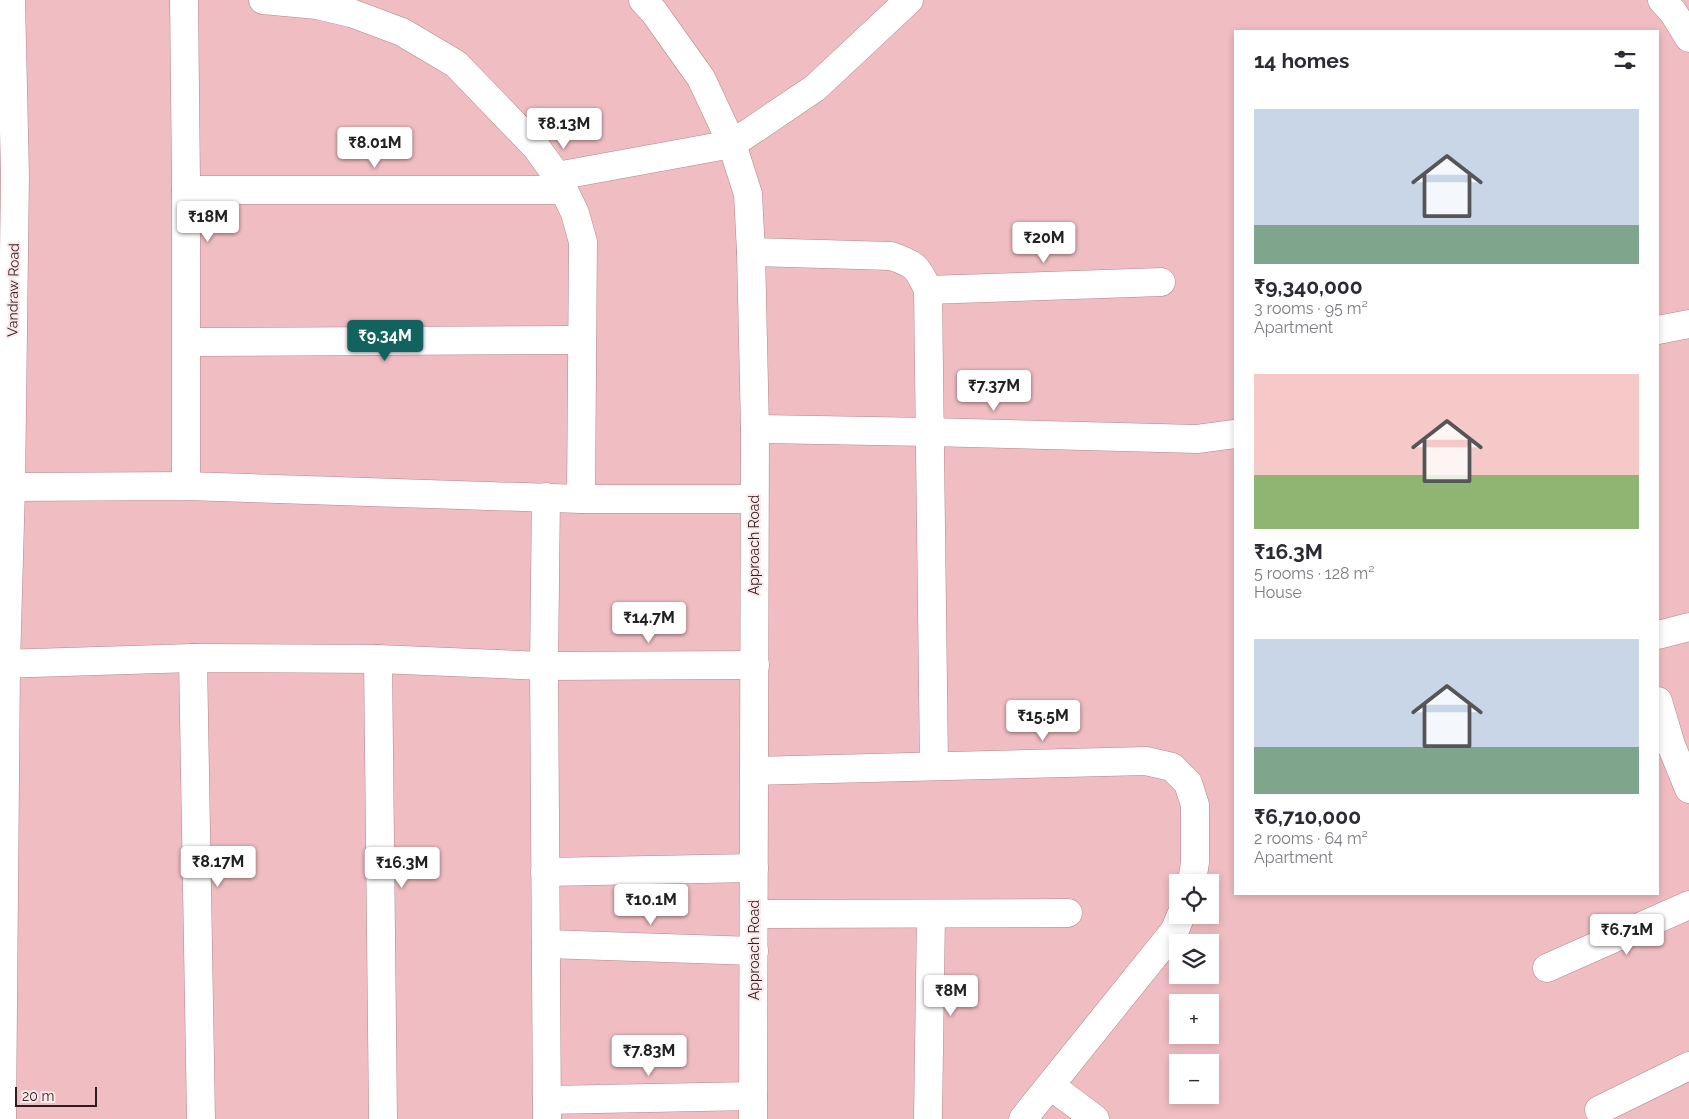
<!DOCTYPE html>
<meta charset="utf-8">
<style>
:root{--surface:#fff;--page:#f7f7f7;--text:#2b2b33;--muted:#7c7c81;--accent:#126260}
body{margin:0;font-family:Raleway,sans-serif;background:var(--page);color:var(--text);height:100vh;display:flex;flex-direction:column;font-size:19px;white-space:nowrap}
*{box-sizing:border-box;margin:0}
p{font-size:16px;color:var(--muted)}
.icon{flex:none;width:28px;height:28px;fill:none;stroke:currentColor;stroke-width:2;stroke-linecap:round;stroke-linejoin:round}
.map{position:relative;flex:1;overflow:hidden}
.sheet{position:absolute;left:1234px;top:30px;width:425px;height:865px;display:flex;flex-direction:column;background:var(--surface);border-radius:0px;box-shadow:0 2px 8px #0003}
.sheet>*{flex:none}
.buttons{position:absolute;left:1169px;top:874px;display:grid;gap:10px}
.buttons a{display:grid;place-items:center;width:50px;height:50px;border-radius:0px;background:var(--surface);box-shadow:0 2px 8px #0003;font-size:25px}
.scale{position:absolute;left:15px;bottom:12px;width:82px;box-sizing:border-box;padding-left:5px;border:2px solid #301d1f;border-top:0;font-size:14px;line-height:18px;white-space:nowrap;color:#301d1f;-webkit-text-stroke:4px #fce7e9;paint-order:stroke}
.price{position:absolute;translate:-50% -42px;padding:0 11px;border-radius:5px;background:#fff;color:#222;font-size:16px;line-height:32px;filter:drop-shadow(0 1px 2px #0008)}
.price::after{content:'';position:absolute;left:50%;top:30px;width:15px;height:11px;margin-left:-8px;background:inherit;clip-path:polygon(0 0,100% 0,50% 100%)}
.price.on{background:var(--accent);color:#fff}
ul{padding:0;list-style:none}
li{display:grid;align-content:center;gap:10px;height:265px;padding:0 20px}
li span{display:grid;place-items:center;height:155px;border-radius:0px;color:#555}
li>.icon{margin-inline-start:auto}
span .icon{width:90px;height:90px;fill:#fffc;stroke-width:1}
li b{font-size:21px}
h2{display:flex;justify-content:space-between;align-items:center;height:60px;padding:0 20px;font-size:21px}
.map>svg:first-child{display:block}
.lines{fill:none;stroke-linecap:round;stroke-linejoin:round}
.minor-casing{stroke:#b5858a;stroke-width:29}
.minor{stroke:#fff;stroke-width:28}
.labels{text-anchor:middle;stroke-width:4;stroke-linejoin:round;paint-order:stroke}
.street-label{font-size:14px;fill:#301d1f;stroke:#fce7e9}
</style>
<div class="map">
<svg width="1689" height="1119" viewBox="0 0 1689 1119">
<rect width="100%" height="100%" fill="#f0bdc2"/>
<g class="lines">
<!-- minor casing -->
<g class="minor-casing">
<g id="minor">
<path d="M184 0 186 181V486"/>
<path d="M263 0 317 5 351 13 402 32 456 64 536 147 557 176 575 213 583 242 581 499"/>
<path d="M643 0 654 12 701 78 732 144 748 194 751 252 755 429 753 1119"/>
<path d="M1662 0 1673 12 1689 38"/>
<path d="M557 176 732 144 815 88 909 0"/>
<path d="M186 190H563"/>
<path d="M751 252 891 256C915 264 918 267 928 290L934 766"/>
<path d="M928 290 1161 282"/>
<path d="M1658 330 1689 324"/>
<path d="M187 342 582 340"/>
<path d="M755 429 929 432 1197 439 1235 434"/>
<path d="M11 487 186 486 581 499H754"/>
<path d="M546 497 544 666 547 1119"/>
<path d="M1658 635 1689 627"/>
<path d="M193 658 201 1119"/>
<path d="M378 659 383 1119"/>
<path d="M0 664 193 658 378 659 544 666 755 665"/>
<path d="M1658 701 1671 745 1689 789"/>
<path d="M755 771 1146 761 1172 767 1188 783 1195 805V862L1192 882"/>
<path d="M545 872 754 868"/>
<path d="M754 914 1068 913"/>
<path d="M546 944 754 951"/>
<path d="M1547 968 1689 905"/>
<path d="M1051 1086 1095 1119"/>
<path d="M547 1100 753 1096"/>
<path d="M1599 1110 1689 1066"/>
<path d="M2 1119 6 664 11 487 15 175 11 0"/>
<path d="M928 1119 931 914"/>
<path d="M1023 1119 1175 930 1181 915"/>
</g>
</g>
<!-- minor -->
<use href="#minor" class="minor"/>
</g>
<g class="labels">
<!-- street labels -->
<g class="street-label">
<text transform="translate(13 290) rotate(-89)" y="5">Vandraw Road</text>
<text transform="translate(754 545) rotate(-90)" y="5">Approach Road</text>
<text transform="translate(754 950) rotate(-90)" y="5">Approach Road</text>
</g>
</g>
</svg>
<div class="buttons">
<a><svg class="icon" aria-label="locate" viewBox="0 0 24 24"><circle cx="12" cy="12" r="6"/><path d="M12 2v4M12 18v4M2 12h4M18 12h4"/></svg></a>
<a><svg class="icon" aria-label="layers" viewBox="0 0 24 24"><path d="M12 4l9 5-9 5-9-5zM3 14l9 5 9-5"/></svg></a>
<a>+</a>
<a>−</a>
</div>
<div class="scale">20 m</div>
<b class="price" style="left:564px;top:150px">₹8.13M</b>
<b class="price" style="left:375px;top:169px">₹8.01M</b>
<b class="price" style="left:208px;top:243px">₹18M</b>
<b class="price" style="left:1044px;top:264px">₹20M</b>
<b class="price on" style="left:385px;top:362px">₹9.34M</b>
<b class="price" style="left:994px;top:412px">₹7.37M</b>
<b class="price" style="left:649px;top:644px">₹14.7M</b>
<b class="price" style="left:1043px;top:742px">₹15.5M</b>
<b class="price" style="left:218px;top:888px">₹8.17M</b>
<b class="price" style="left:402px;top:889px">₹16.3M</b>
<b class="price" style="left:651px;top:926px">₹10.1M</b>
<b class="price" style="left:1627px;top:956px">₹6.71M</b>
<b class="price" style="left:951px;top:1017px">₹8M</b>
<b class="price" style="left:649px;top:1077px">₹7.83M</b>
<section class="sheet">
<h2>14 homes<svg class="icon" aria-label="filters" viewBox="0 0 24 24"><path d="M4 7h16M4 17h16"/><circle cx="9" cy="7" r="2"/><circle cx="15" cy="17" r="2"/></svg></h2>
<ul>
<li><span style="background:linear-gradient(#c9d6e8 75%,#7fa58c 0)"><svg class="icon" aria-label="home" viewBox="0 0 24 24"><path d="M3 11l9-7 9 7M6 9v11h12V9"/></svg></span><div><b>₹9,340,000</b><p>3 rooms · 95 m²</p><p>Apartment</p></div></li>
<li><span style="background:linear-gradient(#f6c9c9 65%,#8fb573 0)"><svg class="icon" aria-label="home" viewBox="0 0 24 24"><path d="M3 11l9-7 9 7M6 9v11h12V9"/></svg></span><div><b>₹16.3M</b><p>5 rooms · 128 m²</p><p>House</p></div></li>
<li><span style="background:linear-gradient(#c9d6e8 70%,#7fa58c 0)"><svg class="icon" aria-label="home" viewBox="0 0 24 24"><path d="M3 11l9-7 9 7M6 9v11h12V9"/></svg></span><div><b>₹6,710,000</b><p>2 rooms · 64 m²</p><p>Apartment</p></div></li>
</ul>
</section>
</div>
